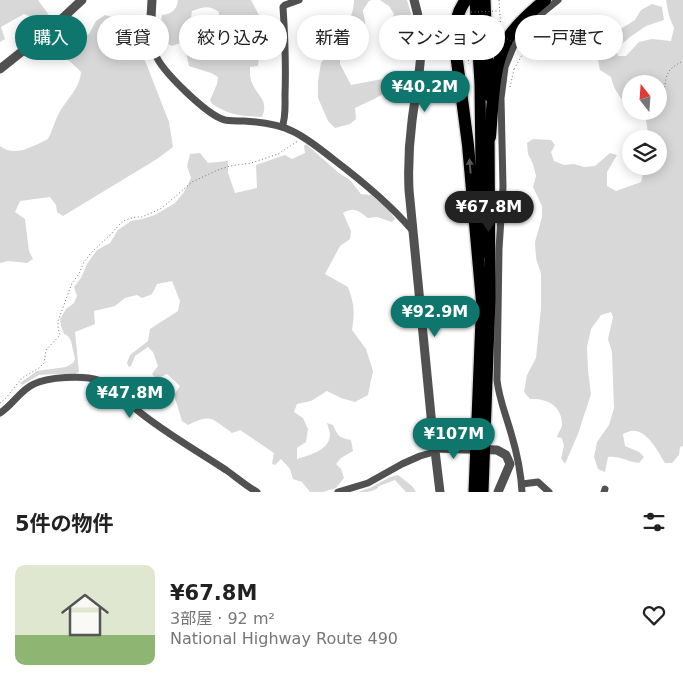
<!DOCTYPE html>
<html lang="ja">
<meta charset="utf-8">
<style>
:root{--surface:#fff;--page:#f6f6f6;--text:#222;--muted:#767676;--accent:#0f766e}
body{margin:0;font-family:"DejaVu Sans","Noto Sans JP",sans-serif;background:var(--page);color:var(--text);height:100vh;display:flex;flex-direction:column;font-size:19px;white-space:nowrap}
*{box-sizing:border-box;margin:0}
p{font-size:16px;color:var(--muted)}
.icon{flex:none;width:28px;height:28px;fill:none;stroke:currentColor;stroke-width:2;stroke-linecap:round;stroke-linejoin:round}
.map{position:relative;height:492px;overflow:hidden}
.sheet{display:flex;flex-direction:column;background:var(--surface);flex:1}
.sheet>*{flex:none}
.hud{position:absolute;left:15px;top:15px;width:654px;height:45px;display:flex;gap:10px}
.needle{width:32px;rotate:343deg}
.buttons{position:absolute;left:622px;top:75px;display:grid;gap:10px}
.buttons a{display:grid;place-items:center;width:45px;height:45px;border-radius:50%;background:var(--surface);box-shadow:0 2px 12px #0003;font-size:25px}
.price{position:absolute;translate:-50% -42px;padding:0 11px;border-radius:18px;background:var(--accent);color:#fff;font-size:16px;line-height:32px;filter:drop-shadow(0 1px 2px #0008)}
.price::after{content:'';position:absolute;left:50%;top:30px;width:15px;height:11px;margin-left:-8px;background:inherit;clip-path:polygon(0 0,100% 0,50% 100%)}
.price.active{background:#222;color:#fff}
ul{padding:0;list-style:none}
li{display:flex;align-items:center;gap:15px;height:125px;padding:0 15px}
li span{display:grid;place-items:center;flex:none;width:140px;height:100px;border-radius:10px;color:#555}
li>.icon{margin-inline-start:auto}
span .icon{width:60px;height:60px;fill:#fffc;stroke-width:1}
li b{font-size:21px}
h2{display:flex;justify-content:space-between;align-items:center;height:60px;padding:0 15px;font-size:21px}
.pill{padding:0 18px;border-radius:22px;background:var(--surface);box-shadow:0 2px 12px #0003;font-size:18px;line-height:45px}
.pill.active{background:var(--accent);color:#fff}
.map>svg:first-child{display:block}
.green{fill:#d8d8d8}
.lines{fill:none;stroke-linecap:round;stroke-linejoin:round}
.trunk-casing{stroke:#dbdbdb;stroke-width:14}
.motorway-casing{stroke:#dbdbdb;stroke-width:15}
.path{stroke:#737373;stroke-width:1;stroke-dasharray:1 2.5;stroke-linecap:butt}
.minor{stroke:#515151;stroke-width:7}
.tertiary{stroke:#515151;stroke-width:9}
.trunk{stroke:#000;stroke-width:11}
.motorway{stroke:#000;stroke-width:12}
.path-bridge{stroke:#737373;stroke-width:1;stroke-dasharray:1 2.5;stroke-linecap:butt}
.oneway{fill:#595959}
</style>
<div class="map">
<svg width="683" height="492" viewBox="0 0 683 492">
<rect width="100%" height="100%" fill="#fff"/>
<!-- green -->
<g class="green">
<path d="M0 0H38L51 18 37 19 24 14 1 27 5 39 0 42Z"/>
<path d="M178 0H251L262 21 277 26 279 44 260 47 258 66 250 67C250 72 250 79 252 83 258 97 269 100 262 117 246 116 233 116 219 108 214 105 212 105 210 100L217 84 218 77 211 73 189 66 187 57 188 37 194 40 201 52 207 51C212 43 217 37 221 29L218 21 219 12C208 5 204 7 192 11 190 21 192 27 197 36L189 32H183L180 43 172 46C156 38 160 30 162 15 171 14 177 10 178 0Z"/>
<path d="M354 0H372L369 1 363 10C363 14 365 18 365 22 363 38 350 48 340 58V64L351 85 393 77 407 78 402 84 374 99 355 108 356 119 350 124 335 128 328 121 318 98V81L321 63 328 54 338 50V33L336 27C350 19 353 17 354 0Z"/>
<path d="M380 0H407L412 17C402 26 403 43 403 56 395 51 388 40 389 31 389 26 392 19 394 14L389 6Z"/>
<path d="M666 0H683V446L680 447 679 455 672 463H665C658 452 647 428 630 431 630 431 623 434 623 434L625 446 639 452 644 457 639 463C629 462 618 455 608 457L605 472 598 469 594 457 597 442 609 425 614 408 612 352 608 339 613 317 611 312 601 315 591 329 587 347 588 370 591 394 578 434 565 464 561 458 564 446 562 438 557 437C558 433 561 429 562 426 563 406 547 398 530 399L524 392 527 375 536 358 541 308V274L536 258 535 242 542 217V206L533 187 536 176 533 164 528 154 527 143 533 139 551 140 555 145 551 152 554 161 564 165 574 164 584 167 595 166 610 153 617 155 607 172V186L616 191 641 182 645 166H659V139H649L646 120 633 111H659V84H631V109C621 99 614 91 611 77L600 70 598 60 606 38 635 20 641 10 652 4 662 7 664 20 646 26 630 37 616 49 618 56H626L639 42 652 39 671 41 674 28 669 16Z"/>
<path d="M105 15 116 18 136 44 146 63 169 122 173 147 157 159 63 216 57 212 56 205 50 197 20 201 15 212 25 219 29 251 33 259 27 263 8 261 0 263V146C15 158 33 146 48 139 52 131 55 121 59 113 67 99 80 88 81 72 66 57 64 54 42 57L37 53 51 41 77 38 89 34 96 21Z"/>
<path d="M306 144 339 173 350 180 361 194 371 195 389 210 395 219 392 222 377 217 368 218C359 211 354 206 343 213L351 231 350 239 340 246 325 274 348 287C354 304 355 311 352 330L366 349 373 371 368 395 355 402 341 398 327 391 311 401 297 404 294 412 303 418 308 429 306 442 297 448V459C309 455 329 451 330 435 330 432 328 426 327 423L333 425C338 436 339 438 351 440L353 451 341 458 336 464 341 469 344 478 336 488 323 492H310L302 482 293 479 290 469 281 459 275 465 272 464 274 453 240 430 232 433C212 419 212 413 188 425L182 421 174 395 180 386 167 374 156 379 152 374 158 366 153 352 148 347 135 356 131 366 129 367 127 363 130 355 148 341 150 329 178 311 180 301 172 281 157 284 152 294 142 298 137 295 125 298 115 306 94 311 95 324 75 332 79 372 72 375 55 374 39 375 22 385 20 383 37 371 66 367 73 363 75 359 71 341 68 336 64 334 61 326 60 319 66 309 74 303 77 296 74 287 81 278 87 264 97 250 110 243 118 230 131 221 142 219 155 215 175 203 184 192 191 178 187 166 190 154 200 153 208 163 228 161V173L235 193 257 188 256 165 285 155 292 159 305 153 304 146Z"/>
<path d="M398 475 412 486 416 492H406L395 480 379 486C376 492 366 492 358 492L372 487 390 477Z"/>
</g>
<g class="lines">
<!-- trunk casing -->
<g class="trunk-casing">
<g id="trunk">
<path d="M475 0 480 84 482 253"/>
<path d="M485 0 489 96"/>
<path d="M474 492 482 294"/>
<path d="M483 492 490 298 489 129"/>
</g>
</g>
<!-- motorway casing -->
<g class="motorway-casing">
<g id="motorway">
<path d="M466 0C457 11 455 25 454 38L468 145 482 302"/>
<path d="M490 137C493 105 492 63 510 35 519 22 533 10 545 0"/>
</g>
</g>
<!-- path -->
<g class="path">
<path d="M499 0 501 32"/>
<path d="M464 36 469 64"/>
<path d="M510 87 514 69"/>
<path d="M664 91C667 73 666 70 683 61"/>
<path d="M0 403 6 398 22 378 39 368 44 363 46 350 60 335 58 328V321L72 283 79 274 84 262 91 253 111 234 119 225 125 220 136 217H142L162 208 192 182 218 170 230 166 251 163 278 154 298 141"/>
</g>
<!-- minor -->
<g class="minor">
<path d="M155 53C160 70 208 116 225 120 231 121 238 121 244 121 260 122 278 124 292 131 307 138 320 149 333 159 362 181 389 203 412 230"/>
<path d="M282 127C286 117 285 106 285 95 286 66 285 37 283 7L285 5 299 0"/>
<path d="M0 413C13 405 20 390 34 384 47 377 84 375 98 380 112 385 125 401 137 410 165 433 196 450 226 470 236 477 246 486 257 492"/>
<path d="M522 484 538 482 549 492"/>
<path d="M338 492 368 483 402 464 420 456 434 452"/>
<path d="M522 492C521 472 517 453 511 433 506 415 499 399 497 380L499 249 503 187 501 98 503 83 505 67 515 43 532 21 558 0"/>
<path d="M604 492 605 489"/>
</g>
<!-- tertiary -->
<g class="tertiary">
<path d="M152 0C151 19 149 35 155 53"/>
<path d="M414 0C418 14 421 27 421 41 422 68 415 95 412 121 409 144 408 167 409 190L432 426 440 492"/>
<path d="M0 69 54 26 82 0"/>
<path d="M434 448 497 450 506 455 510 464 498 492"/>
</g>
<!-- trunk -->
<use href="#trunk" class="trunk"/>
<!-- motorway -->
<use href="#motorway" class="motorway"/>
<!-- path-bridge -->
<g class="path-bridge">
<path d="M471 12 499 11"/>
<path d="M501 35 525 50 514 69"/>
</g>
</g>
<!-- one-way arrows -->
<defs><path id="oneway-solid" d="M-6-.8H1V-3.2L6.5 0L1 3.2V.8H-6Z" transform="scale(1.25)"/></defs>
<use class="oneway" href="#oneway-solid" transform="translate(470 166) rotate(-95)"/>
</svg>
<div class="buttons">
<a><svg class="needle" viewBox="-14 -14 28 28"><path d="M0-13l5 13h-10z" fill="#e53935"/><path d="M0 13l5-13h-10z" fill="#767676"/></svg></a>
<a><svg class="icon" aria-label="layers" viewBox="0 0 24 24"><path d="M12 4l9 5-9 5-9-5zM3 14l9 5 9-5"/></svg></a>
</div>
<b class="price" style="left:425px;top:113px">¥40.2M</b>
<b class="price active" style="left:489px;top:233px">¥67.8M</b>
<b class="price" style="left:435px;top:338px">¥92.9M</b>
<b class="price" style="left:130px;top:419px">¥47.8M</b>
<b class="price" style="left:454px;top:460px">¥107M</b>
<div class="hud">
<a class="pill active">購入</a>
<a class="pill">賃貸</a>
<a class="pill">絞り込み</a>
<a class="pill">新着</a>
<a class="pill">マンション</a>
<a class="pill">一戸建て</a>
</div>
</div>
<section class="sheet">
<h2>5件の物件<svg class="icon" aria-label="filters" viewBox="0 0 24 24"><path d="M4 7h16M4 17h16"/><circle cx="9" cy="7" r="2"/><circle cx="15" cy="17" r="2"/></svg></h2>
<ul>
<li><span style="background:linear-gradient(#dfe7d0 70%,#8fb573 0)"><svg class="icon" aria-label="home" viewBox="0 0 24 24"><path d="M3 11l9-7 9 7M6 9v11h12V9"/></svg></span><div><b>¥67.8M</b><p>3部屋 · 92 m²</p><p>National Highway Route 490</p></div><svg class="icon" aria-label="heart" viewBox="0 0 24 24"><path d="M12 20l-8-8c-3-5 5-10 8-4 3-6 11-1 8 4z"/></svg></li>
</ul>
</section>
